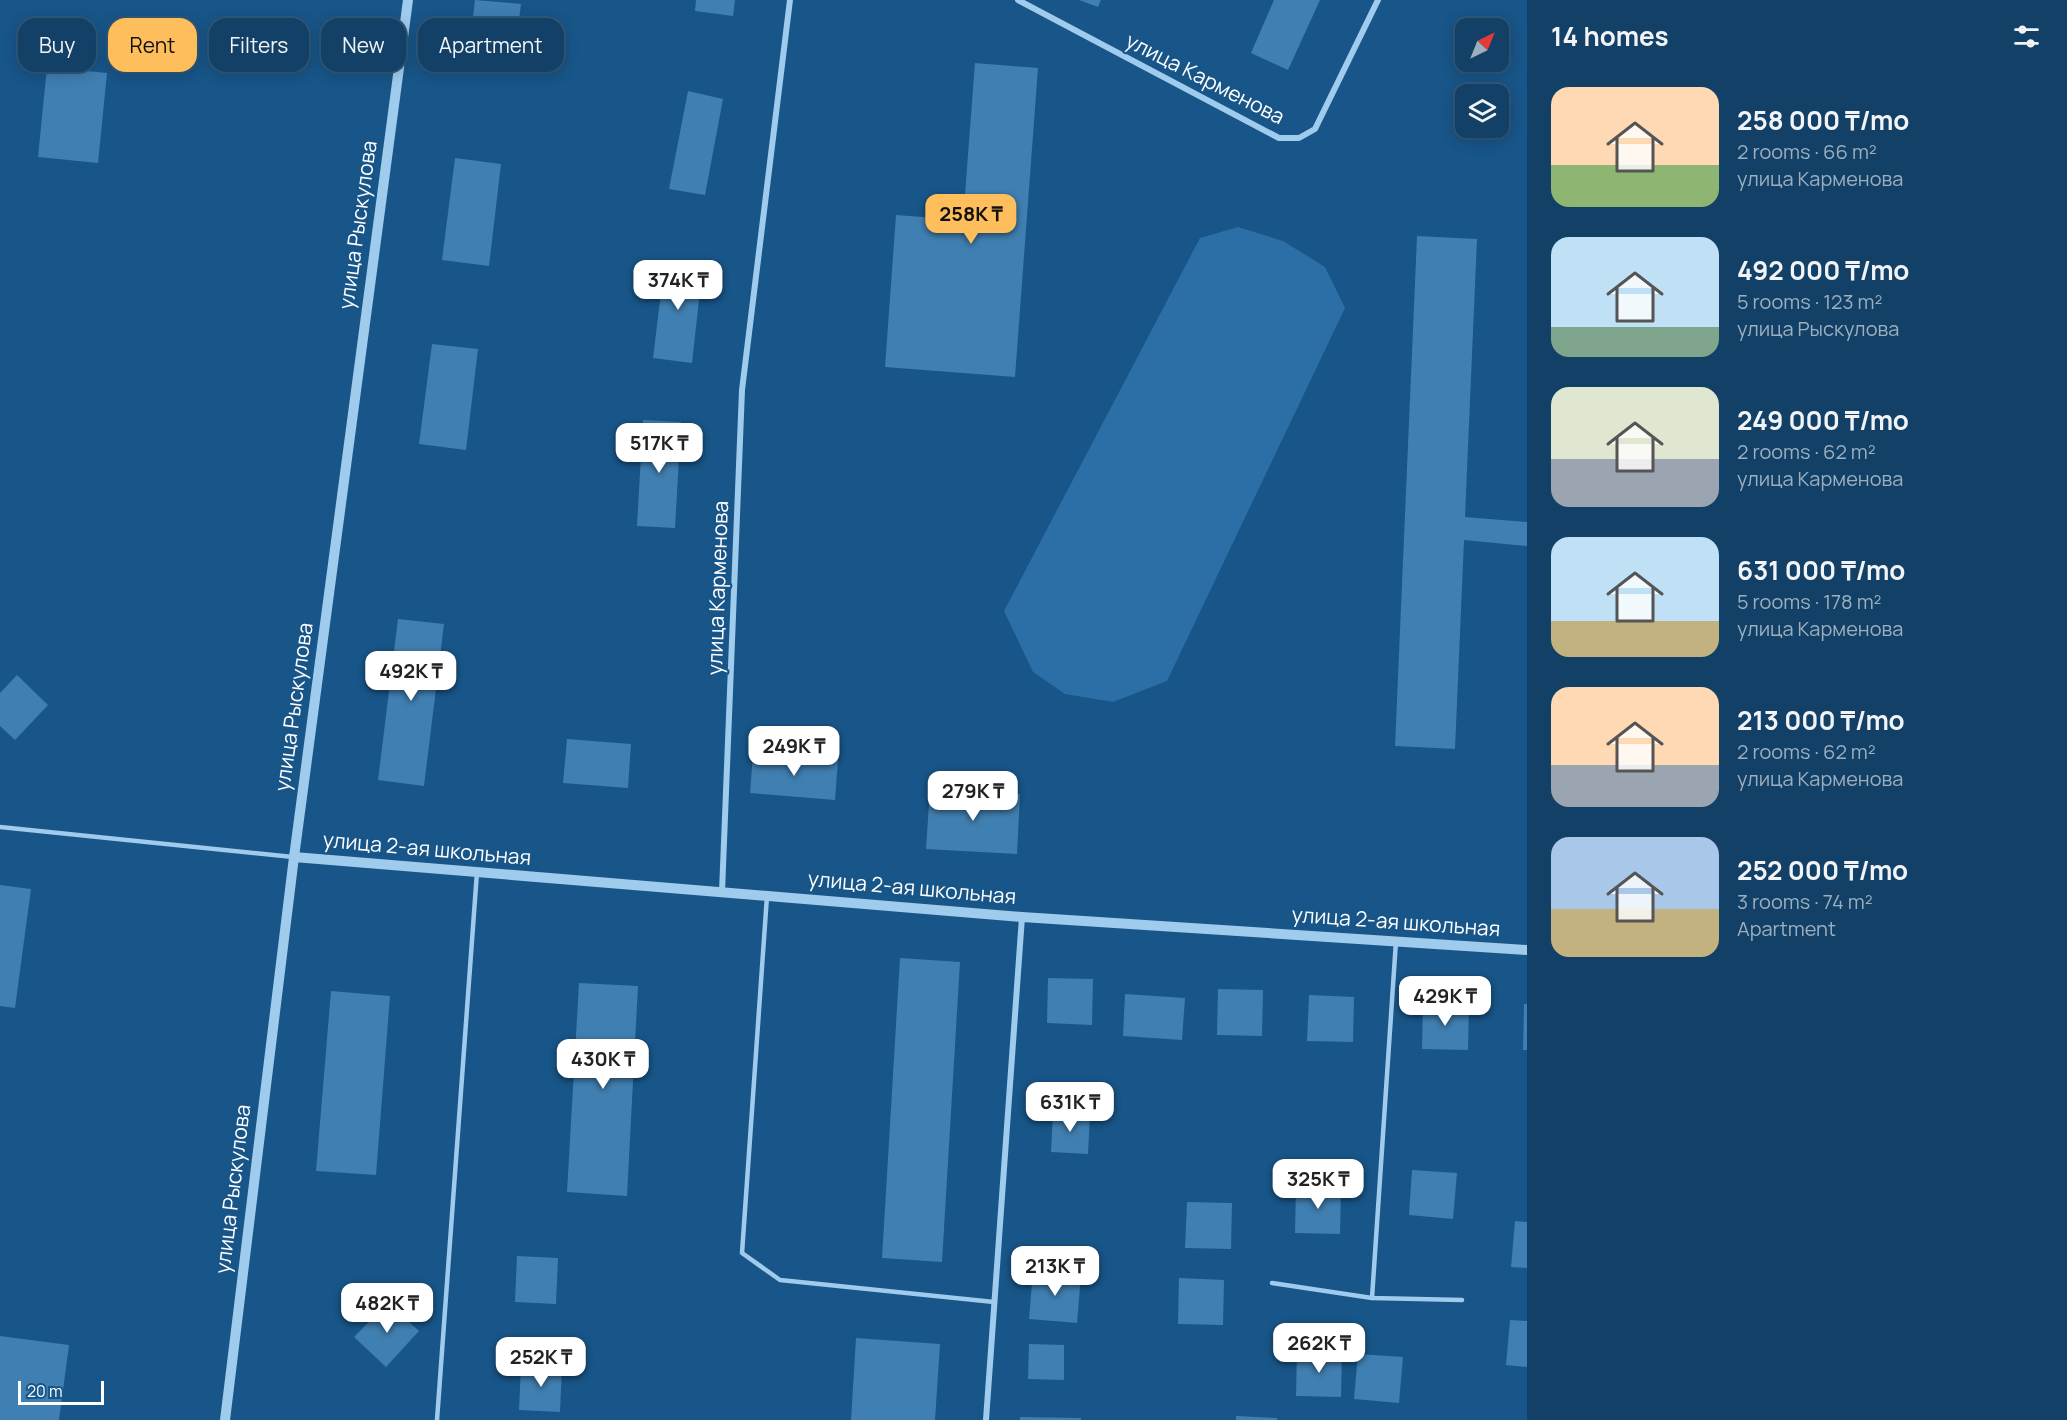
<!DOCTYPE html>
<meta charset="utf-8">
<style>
:root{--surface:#124066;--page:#1b476c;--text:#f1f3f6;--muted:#9cafbf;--line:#31597a;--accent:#ffbe5c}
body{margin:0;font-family:Manrope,sans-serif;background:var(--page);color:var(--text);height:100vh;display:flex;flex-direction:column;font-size:22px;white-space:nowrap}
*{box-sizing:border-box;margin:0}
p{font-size:20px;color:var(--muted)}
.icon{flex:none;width:33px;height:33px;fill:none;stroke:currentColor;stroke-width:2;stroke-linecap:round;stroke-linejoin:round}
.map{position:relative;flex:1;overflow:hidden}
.sheet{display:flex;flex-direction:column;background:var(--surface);width:540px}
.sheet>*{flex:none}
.guide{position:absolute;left:18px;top:18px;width:570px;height:54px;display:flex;gap:12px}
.needle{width:39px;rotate:43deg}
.controls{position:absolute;left:1455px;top:18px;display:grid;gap:12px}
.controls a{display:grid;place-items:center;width:54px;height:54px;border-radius:12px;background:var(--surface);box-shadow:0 3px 15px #0003,0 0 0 2px var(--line);font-size:30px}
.scale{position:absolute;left:18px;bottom:15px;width:86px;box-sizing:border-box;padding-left:6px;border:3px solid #fff;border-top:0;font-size:16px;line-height:21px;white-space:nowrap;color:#fff;-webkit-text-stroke:4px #185588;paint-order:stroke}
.price{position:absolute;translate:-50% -51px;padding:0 14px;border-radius:12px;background:#fff;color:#222;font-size:20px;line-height:39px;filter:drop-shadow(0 2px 3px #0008)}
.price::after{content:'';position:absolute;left:50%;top:36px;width:18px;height:14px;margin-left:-9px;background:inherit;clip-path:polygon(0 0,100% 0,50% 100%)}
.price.active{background:var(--accent);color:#111}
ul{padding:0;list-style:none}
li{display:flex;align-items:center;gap:18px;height:150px;padding:0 24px}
li span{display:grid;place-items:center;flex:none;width:168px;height:120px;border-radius:18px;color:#555}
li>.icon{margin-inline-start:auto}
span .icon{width:72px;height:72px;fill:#fffc;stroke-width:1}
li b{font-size:26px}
h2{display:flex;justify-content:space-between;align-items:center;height:72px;padding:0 24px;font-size:26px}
.tag{padding:0 21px;border-radius:18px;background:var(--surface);box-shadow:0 3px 15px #0003,0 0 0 2px var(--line);font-size:21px;line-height:54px}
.tag.active{background:var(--accent);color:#111}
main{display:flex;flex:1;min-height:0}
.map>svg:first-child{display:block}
.pitch{fill:#2b6fa6}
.building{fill:#407fb1}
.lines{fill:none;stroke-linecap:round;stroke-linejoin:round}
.service{stroke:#9fcbed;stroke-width:4.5}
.minor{stroke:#9fcbed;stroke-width:6}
.tertiary{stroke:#9fcbed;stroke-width:10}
.labels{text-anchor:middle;stroke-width:4.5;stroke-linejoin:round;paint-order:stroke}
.street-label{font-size:21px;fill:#fff;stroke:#185588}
</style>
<main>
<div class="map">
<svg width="1527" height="1420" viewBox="0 0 1527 1420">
<rect width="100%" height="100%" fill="#185588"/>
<!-- pitch -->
<path class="pitch" d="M1238 227 1283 241 1325 267 1345 308 1167 681 1113 702 1065 694 1033 672 1004 611 1200 238Z"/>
<!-- building -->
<g class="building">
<path d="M475 0 521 4 513 69 467 64Z"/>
<path d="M696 0H735L733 16 695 11Z"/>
<path d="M1079 0H1101L1098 7Z"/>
<path d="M1274 0H1320L1288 70 1251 53Z"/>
<path d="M975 63 1038 68 1015 377 885 367 896 215 963 220Z"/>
<path d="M47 67 107 73 98 163 38 157Z"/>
<path d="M688 91 723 99 705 195 669 189Z"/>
<path d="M455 158 501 164 489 266 442 260Z"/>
<path d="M1417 236 1477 239 1465 517 1527 522V546L1464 540 1455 749 1395 746Z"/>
<path d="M665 260 703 264 692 363 653 358Z"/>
<path d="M432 344 478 349 466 450 419 444Z"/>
<path d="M643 420 681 422 675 528 637 526Z"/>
<path d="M398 619 444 624 424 786 378 780Z"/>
<path d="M17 675 48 705 15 740 0 726V693Z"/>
<path d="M567 739 631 744 628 788 563 783Z"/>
<path d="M753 754 838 760 835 800 750 793Z"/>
<path d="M930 789 1020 794 1017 854 926 849Z"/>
<path d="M0 885 31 889 15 1008 0 1006Z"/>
<path d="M900 958 960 962 942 1262 882 1258Z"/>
<path d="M1048 978 1093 979 1092 1025 1047 1023Z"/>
<path d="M579 983 638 986 627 1196 567 1192Z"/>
<path d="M1218 989 1263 990 1262 1036 1217 1035Z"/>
<path d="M331 991 390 996 376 1175 316 1171Z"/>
<path d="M1125 994 1185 998 1182 1040 1123 1036Z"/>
<path d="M1309 995 1354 997 1353 1042 1307 1041Z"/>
<path d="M1423 1003 1469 1005 1468 1050 1422 1049Z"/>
<path d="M1524 1004H1527V1050H1523Z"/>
<path d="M1053 1112 1090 1114 1088 1154 1051 1152Z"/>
<path d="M1412 1170 1457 1173 1453 1219 1409 1215Z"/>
<path d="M1296 1187 1341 1188 1340 1234 1295 1233Z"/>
<path d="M1187 1202 1232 1203 1231 1249 1185 1248Z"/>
<path d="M1515 1221 1527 1222V1268L1511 1267Z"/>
<path d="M517 1256 558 1258 556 1304 515 1302Z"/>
<path d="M1033 1271 1081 1275 1077 1323 1029 1319Z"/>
<path d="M1179 1278 1224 1280 1223 1325 1178 1324Z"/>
<path d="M388 1302 419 1331 386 1367 354 1337Z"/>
<path d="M1510 1320 1527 1321V1367L1506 1365Z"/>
<path d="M0 1336 69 1345 59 1420H0Z"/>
<path d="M856 1338 940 1344 935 1420H851Z"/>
<path d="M1029 1344 1064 1345V1380L1028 1379Z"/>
<path d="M1297 1350 1342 1352 1341 1397 1296 1396Z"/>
<path d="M1358 1354 1403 1357 1399 1403 1354 1399Z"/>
<path d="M521 1365 562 1366 560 1412 519 1410Z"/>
<path d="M1236 1416 1277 1418V1420H1236Z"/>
<path d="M1020 1417 1081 1418V1420H1020Z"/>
</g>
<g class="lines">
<!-- service -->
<g class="service">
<path d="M0 827 293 857"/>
<path d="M767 896 742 1253 780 1280 994 1302"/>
<path d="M1396 941 1372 1298 1462 1300"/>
<path d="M1272 1283 1372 1298"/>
<path d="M437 1420 477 872"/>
</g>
<!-- minor -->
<g class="minor">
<path d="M1018 0 1279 138H1299L1315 129 1378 0"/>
<path d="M722 892 742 390 790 0"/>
<path d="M986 1420 1022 917"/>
</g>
<!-- tertiary -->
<g class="tertiary">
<path d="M294 857 1022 917 1527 950"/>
<path d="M225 1420 294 857 408 0"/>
</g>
</g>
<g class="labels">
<!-- street labels -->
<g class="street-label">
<text transform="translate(1205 79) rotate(27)" y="7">улица Карменова</text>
<text transform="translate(358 225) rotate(-82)" y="7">улица Рыскулова</text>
<text transform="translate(718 588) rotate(-88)" y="7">улица Карменова</text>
<text transform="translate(294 707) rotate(-82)" y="7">улица Рыскулова</text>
<text transform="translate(427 849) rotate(5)" y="7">улица 2-ая школьная</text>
<text transform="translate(912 888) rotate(5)" y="7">улица 2-ая школьная</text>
<text transform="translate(1396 922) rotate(4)" y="7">улица 2-ая школьная</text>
<text transform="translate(233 1189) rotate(-83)" y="7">улица Рыскулова</text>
</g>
</g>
</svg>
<div class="controls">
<a><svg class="needle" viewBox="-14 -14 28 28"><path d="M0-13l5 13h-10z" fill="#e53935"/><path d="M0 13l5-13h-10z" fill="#9cafbf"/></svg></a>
<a><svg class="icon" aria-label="layers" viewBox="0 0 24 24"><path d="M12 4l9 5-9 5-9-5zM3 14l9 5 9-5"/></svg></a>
</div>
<div class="scale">20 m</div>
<b class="price active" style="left:971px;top:245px">258K ₸</b>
<b class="price" style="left:678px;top:311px">374K ₸</b>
<b class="price" style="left:659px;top:474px">517K ₸</b>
<b class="price" style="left:411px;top:702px">492K ₸</b>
<b class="price" style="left:794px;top:777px">249K ₸</b>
<b class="price" style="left:973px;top:822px">279K ₸</b>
<b class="price" style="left:1445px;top:1027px">429K ₸</b>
<b class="price" style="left:603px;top:1090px">430K ₸</b>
<b class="price" style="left:1070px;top:1133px">631K ₸</b>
<b class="price" style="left:1318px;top:1210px">325K ₸</b>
<b class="price" style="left:1055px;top:1297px">213K ₸</b>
<b class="price" style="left:387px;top:1334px">482K ₸</b>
<b class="price" style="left:1319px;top:1374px">262K ₸</b>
<b class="price" style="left:541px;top:1388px">252K ₸</b>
<div class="guide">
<a class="tag">Buy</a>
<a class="tag active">Rent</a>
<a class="tag">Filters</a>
<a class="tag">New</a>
<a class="tag">Apartment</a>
</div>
</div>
<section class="sheet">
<h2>14 homes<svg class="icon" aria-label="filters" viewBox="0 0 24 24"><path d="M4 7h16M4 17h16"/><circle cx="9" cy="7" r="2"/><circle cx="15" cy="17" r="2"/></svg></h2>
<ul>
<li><span style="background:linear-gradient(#ffd9b3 65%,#8fb573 0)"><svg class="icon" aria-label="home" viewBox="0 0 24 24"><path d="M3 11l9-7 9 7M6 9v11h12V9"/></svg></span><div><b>258 000 ₸/mo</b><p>2 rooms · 66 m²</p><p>улица Карменова</p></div></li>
<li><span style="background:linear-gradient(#bfe0f5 75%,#7fa58c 0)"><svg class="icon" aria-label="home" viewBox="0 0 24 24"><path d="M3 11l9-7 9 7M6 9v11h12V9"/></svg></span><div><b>492 000 ₸/mo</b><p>5 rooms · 123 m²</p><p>улица Рыскулова</p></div></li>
<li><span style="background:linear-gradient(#dfe7d0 60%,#9aa5b1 0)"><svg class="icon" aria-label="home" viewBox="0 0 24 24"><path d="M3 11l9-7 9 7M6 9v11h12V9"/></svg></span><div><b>249 000 ₸/mo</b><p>2 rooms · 62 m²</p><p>улица Карменова</p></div></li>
<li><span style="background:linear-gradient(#bfe0f5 70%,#c2b280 0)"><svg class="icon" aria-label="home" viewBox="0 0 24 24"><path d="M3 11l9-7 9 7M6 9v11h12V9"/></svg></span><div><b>631 000 ₸/mo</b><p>5 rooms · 178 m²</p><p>улица Карменова</p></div></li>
<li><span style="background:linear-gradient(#ffd9b3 65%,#9aa5b1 0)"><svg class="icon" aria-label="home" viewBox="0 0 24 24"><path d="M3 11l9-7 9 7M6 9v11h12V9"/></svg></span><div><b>213 000 ₸/mo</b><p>2 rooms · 62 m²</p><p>улица Карменова</p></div></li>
<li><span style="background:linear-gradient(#a9c7e8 60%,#c2b280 0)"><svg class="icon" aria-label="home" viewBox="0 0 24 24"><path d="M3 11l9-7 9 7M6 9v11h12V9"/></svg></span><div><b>252 000 ₸/mo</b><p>3 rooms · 74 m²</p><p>Apartment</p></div></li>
</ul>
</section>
</main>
